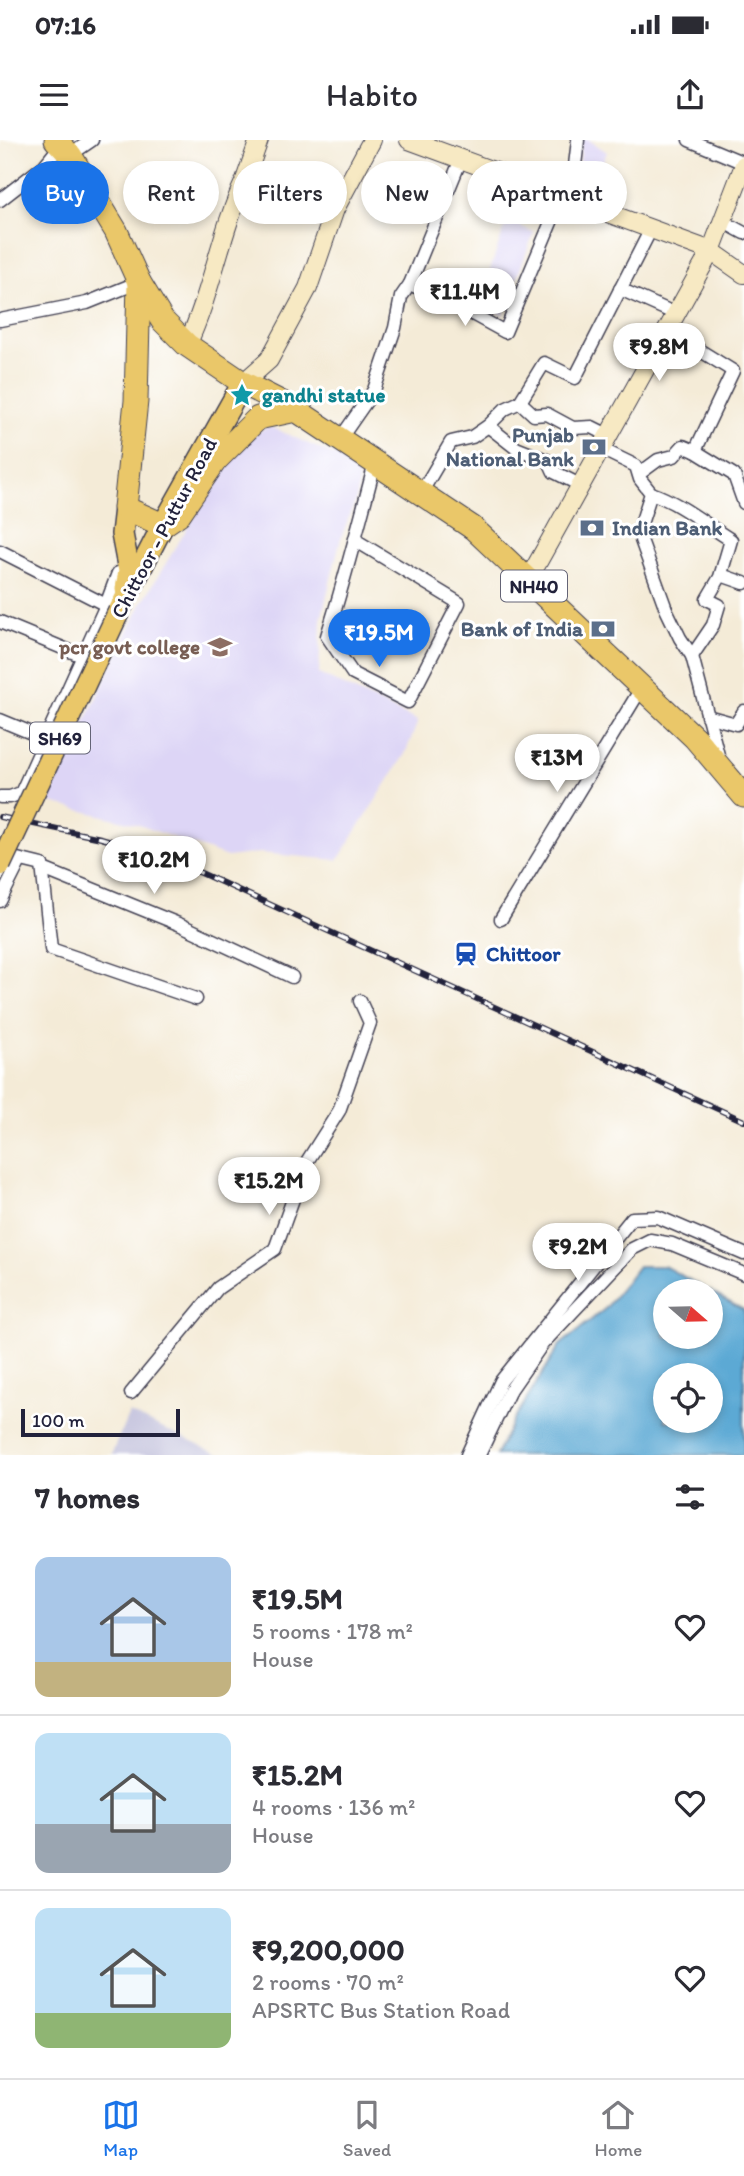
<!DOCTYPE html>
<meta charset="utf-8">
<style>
:root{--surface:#fff;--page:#f2f2f3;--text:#2b2b33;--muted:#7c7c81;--line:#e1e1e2;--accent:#1a73e8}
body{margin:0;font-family:Itim,sans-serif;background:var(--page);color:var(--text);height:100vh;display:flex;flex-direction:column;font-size:26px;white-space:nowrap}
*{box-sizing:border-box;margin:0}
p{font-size:23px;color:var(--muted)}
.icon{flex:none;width:38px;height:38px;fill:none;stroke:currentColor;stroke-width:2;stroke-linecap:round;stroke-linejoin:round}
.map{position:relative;height:1315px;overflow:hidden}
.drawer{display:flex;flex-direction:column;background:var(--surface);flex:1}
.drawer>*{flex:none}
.hud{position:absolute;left:21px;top:21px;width:704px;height:63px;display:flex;gap:14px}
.needle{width:46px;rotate:110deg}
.controls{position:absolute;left:653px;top:1139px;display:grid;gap:14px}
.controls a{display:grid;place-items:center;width:70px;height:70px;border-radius:50%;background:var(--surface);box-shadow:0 4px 10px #0003;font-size:35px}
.scale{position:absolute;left:21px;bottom:18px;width:159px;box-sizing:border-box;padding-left:7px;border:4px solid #22223b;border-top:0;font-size:19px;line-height:24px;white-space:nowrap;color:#22223b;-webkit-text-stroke:5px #fff;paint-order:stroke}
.price{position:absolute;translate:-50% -60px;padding:0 16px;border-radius:24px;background:#fff;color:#222;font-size:23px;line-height:46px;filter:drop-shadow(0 2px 4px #0008)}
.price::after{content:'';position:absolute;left:50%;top:42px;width:21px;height:16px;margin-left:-10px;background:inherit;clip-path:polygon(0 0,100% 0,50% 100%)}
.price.active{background:var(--accent);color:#fff}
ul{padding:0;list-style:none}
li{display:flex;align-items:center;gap:21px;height:175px;padding:0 35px}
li+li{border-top:2px solid var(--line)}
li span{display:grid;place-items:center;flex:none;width:196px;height:140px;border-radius:14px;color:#555}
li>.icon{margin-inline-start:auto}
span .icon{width:84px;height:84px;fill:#fffc;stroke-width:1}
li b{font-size:30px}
h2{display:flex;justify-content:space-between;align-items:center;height:84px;padding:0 35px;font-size:30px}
.tag{padding:0 24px;border-radius:32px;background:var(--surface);box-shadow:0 4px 10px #0003;font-size:24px;line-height:63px}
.tag.active{background:var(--accent);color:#fff}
.status{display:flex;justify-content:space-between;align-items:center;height:49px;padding:0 35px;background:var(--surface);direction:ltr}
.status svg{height:19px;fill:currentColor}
header{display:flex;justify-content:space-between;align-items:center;height:91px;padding:0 35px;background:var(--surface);font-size:32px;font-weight:600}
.menu{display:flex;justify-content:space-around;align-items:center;height:98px;border-top:2px solid var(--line);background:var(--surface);font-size:19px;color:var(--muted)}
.menu a{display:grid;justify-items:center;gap:4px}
.menu .active{color:var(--accent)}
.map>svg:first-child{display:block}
.built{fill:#ddd5f6}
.industrial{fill:#c2c1dc}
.water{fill:#5ba9d4;stroke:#3e6688;stroke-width:2;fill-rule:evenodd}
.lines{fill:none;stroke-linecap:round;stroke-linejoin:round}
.street-casing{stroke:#424052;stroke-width:15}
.secondary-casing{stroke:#424052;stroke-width:20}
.primary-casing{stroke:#424052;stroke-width:24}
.highway-casing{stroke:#424052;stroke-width:25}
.street{stroke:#fff;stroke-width:12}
.secondary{stroke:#f7e9c3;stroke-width:18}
.primary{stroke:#eac769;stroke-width:21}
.highway{stroke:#eac769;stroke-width:23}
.rail-casing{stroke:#22223b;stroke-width:6}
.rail{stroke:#fff;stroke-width:3.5;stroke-dasharray:10;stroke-linecap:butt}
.primary-bridge-casing{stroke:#424052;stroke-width:24;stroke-linecap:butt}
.primary-bridge{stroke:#eac769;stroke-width:21}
.labels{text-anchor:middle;stroke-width:6;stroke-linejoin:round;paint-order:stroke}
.shield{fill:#fff;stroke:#646476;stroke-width:2}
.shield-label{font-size:19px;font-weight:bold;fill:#22223b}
.culture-label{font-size:21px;font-weight:bold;fill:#0d838f;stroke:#fff;text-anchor:start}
.service-label{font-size:21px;font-weight:bold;fill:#4e5e75;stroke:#fff;text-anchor:end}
.street-label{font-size:21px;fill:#22223b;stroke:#fff}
.education-label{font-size:21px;font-weight:bold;fill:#785e54;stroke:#fff;text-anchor:end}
.transit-label{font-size:21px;font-weight:bold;fill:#164399;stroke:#fff;text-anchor:start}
</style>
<div class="status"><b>07:16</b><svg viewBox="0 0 49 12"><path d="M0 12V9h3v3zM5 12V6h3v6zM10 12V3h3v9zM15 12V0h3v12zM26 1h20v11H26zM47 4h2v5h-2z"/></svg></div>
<header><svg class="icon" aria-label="menu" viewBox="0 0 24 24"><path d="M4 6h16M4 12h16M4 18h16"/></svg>Habito<svg class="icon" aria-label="share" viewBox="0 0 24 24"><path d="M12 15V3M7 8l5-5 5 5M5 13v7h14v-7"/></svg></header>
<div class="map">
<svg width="744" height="1315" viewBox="0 0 744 1315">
<rect width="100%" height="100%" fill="#fff"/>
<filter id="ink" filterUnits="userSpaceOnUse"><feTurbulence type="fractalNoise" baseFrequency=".0143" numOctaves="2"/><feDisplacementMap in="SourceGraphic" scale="14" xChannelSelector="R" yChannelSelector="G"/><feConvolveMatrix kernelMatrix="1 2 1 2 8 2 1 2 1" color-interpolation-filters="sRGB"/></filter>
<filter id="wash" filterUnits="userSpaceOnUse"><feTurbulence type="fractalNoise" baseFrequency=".00686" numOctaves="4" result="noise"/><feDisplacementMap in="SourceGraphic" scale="28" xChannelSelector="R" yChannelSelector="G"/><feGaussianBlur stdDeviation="1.57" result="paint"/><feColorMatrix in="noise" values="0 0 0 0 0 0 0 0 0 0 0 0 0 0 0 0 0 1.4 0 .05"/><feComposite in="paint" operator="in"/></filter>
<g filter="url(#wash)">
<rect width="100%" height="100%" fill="#f4ebd7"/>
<!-- built -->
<g class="built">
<path d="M582 0H589L607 12 591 49H577Z"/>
<path d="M507 81 534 92 503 175 478 164Z"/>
<path d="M269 286 360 327 357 356 340 401 321 480 319 534 418 581 405 614 338 720 260 713 227 717 136 684 47 662 140 466 208 354 230 306Z"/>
</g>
<!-- industrial -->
<path class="industrial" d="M129 1273 220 1315H111Z"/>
<!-- water -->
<path class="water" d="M638 1126H664L710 1151 665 1152V1197H710V1152L744 1170V1315H496L512 1283 560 1205 606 1168ZM665 1236H710V1281H665Z"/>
</g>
<g filter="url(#ink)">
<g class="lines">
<!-- street casing -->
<g class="street-casing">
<g id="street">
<path d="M689 0 744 23"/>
<path d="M70 15 92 0"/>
<path d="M571 59 578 0"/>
<path d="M0 60 44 26 61 5"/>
<path d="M722 81 744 93"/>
<path d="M410 144 461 19"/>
<path d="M620 149 676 174"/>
<path d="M0 180 87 163 139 142"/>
<path d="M520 262 534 275 547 274 573 288 592 287 608 295"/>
<path d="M488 286 516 308 549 321 554 332 580 345"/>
<path d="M340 299 374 250 395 188 401 157 410 144 465 170 505 192 562 56"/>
<path d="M601 309 636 326 640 339 651 353 641 384V400L666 469 680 498 692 516 718 615"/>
<path d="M695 311 734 335 744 363"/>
<path d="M639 334 658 320 674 316 683 306 695 311 733 231 667 190"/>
<path d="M421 353 451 302 472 297 488 286 505 269 520 262 544 223 575 238 651 89"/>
<path d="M651 353C680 363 705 384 731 400L720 437 707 459 719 465 713 485 692 516"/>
<path d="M355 400 459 463 408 562 353 534 327 496C345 439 360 381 375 323"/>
<path d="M0 411 106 465 118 433 132 430"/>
<path d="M721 435 744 443"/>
<path d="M0 482 82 516"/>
<path d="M707 576 736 584 744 571"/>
<path d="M0 580 46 599"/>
<path d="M0 657H10L21 653 106 465"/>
<path d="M1 715 42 725 43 729 181 785 292 837"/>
<path d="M42 725 51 809 196 859"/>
<path d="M0 761 20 721"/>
<path d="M501 779 642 547"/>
<path d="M131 1253 218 1148 275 1109 306 1023 339 971 370 883 360 861"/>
<path d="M467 1315 501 1241 632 1078 658 1077 744 1114"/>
<path d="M479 1315 509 1252 543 1203 632 1109 650 1100 672 1104 744 1134"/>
</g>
</g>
<!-- secondary casing -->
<g class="secondary-casing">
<g id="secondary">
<path d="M259 0 245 40 335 69"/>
<path d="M409 0 711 111 744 134"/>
<path d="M187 205C212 152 220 93 245 40"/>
<path d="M243 243 269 220 308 148 335 69 372 0"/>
<path d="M528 440 711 111 744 25"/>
</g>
</g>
<!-- primary casing -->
<g class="primary-casing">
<g id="primary">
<path d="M125 368 122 394 129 431 126 449"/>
<path d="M119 471 163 385 243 243"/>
</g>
</g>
<!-- highway casing -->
<g class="highway-casing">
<g id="highway">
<path d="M56 0 70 15 116 91 139 142 162 180 187 205 243 243 296 270 473 388 695 598 744 656"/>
<path d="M139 142 136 261 125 368 163 385 179 374 215 321 258 278 296 270"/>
</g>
</g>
<!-- street -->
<use href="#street" class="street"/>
<!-- secondary -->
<use href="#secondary" class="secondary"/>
<!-- primary -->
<use href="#primary" class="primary"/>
<!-- highway -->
<use href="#highway" class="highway"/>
<!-- rail casing -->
<g class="rail-casing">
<path id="rail" d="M0 677 101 698 146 711 201 733 744 981"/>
</g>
<!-- rail -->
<use href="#rail" class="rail"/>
<!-- primary-bridge casing -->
<g class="primary-bridge-casing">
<path id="primary-bridge" d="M0 725 119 471"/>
</g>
<!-- primary-bridge -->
<use href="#primary-bridge" class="primary-bridge"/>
</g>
</g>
<!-- icons -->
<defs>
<g id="sight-bare" transform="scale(1.89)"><path d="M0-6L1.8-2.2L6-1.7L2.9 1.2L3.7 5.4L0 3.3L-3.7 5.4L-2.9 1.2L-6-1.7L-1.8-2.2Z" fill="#0f9aa8" stroke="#fff" stroke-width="2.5" paint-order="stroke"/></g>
<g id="bank-bare" transform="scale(1.89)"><path d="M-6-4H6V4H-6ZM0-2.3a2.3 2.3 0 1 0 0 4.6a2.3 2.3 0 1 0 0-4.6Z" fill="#5c6f8a" stroke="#fff" stroke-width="2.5" paint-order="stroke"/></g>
<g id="university-bare" transform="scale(1.89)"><path d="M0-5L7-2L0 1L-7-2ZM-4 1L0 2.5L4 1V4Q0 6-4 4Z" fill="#8d6e63" stroke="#fff" stroke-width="2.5" paint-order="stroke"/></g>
<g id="station-bare" transform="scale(1.89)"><path d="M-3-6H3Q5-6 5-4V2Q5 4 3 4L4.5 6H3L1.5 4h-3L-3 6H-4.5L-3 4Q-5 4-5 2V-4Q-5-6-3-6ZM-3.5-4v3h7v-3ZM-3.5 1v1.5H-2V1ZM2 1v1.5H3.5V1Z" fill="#1a4fb4" stroke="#fff" stroke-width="2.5" paint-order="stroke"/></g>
</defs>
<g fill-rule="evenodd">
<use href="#sight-bare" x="242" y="255"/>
<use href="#bank-bare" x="594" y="307"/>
<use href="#bank-bare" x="592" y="388"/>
<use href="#bank-bare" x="603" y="489"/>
<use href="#university-bare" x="220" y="507"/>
<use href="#station-bare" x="466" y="814"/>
</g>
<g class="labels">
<!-- shield labels -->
<g class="shield">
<rect x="501" y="430.5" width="66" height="31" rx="5"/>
<rect x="30" y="582.5" width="60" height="31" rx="5"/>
</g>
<g class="shield-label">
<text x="534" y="453">NH40</text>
<text x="60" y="605">SH69</text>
</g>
<!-- culture labels -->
<g class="culture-label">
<text x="262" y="262">gandhi statue</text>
</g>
<!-- service labels -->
<g class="service-label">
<text x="574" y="302">Punjab<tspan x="574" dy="24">National Bank</tspan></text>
<text x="612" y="395" text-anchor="start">Indian Bank</text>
<text x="583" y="496">Bank of India</text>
</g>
<!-- street labels -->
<g class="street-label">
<text transform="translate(164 388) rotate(-62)" y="7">Chittoor - Puttur Road</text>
</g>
<!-- education labels -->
<g class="education-label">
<text x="200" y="514">pcr govt college</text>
</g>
<!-- transit labels -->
<g class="transit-label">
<text x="486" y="821">Chittoor</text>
</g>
</g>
</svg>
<div class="controls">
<a><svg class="needle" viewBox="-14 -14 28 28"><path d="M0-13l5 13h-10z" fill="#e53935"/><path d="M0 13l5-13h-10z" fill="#7c7c81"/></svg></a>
<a><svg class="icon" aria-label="locate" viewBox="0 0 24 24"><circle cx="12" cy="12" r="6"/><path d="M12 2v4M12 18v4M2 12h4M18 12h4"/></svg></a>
</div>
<div class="scale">100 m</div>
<b class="price" style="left:465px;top:188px">₹11.4M</b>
<b class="price" style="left:659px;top:243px">₹9.8M</b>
<b class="price active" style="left:379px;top:529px">₹19.5M</b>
<b class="price" style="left:557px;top:654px">₹13M</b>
<b class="price" style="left:154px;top:756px">₹10.2M</b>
<b class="price" style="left:269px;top:1077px">₹15.2M</b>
<b class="price" style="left:578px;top:1143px">₹9.2M</b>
<div class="hud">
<a class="tag active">Buy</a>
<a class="tag">Rent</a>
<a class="tag">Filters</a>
<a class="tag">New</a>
<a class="tag">Apartment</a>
</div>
</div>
<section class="drawer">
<h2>7 homes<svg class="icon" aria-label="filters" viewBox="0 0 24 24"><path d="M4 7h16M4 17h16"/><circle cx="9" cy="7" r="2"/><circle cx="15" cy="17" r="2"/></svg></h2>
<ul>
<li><span style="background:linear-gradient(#a9c7e8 75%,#c2b280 0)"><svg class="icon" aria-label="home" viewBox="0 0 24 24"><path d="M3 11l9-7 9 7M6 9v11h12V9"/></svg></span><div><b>₹19.5M</b><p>5 rooms · 178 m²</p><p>House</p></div><svg class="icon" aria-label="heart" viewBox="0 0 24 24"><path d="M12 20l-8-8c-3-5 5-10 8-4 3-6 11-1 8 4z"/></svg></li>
<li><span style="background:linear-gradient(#bfe0f5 65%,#9aa5b1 0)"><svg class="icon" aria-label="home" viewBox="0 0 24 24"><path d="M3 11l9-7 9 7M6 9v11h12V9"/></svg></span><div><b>₹15.2M</b><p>4 rooms · 136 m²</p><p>House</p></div><svg class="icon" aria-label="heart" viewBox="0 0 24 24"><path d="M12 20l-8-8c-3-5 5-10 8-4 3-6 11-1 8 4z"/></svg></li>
<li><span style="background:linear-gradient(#bfe0f5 75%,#8fb573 0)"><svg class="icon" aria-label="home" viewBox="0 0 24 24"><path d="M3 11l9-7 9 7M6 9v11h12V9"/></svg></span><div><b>₹9,200,000</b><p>2 rooms · 70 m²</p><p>APSRTC Bus Station Road</p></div><svg class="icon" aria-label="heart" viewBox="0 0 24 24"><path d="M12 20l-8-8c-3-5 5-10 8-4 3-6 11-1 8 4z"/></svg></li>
</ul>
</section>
<nav class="menu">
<a class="active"><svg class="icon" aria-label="map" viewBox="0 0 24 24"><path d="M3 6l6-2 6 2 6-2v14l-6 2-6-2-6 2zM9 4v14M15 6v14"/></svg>Map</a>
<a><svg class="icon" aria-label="saved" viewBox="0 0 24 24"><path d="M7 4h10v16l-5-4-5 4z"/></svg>Saved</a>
<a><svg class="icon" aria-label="home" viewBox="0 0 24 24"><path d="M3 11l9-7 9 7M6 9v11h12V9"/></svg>Home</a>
</nav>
